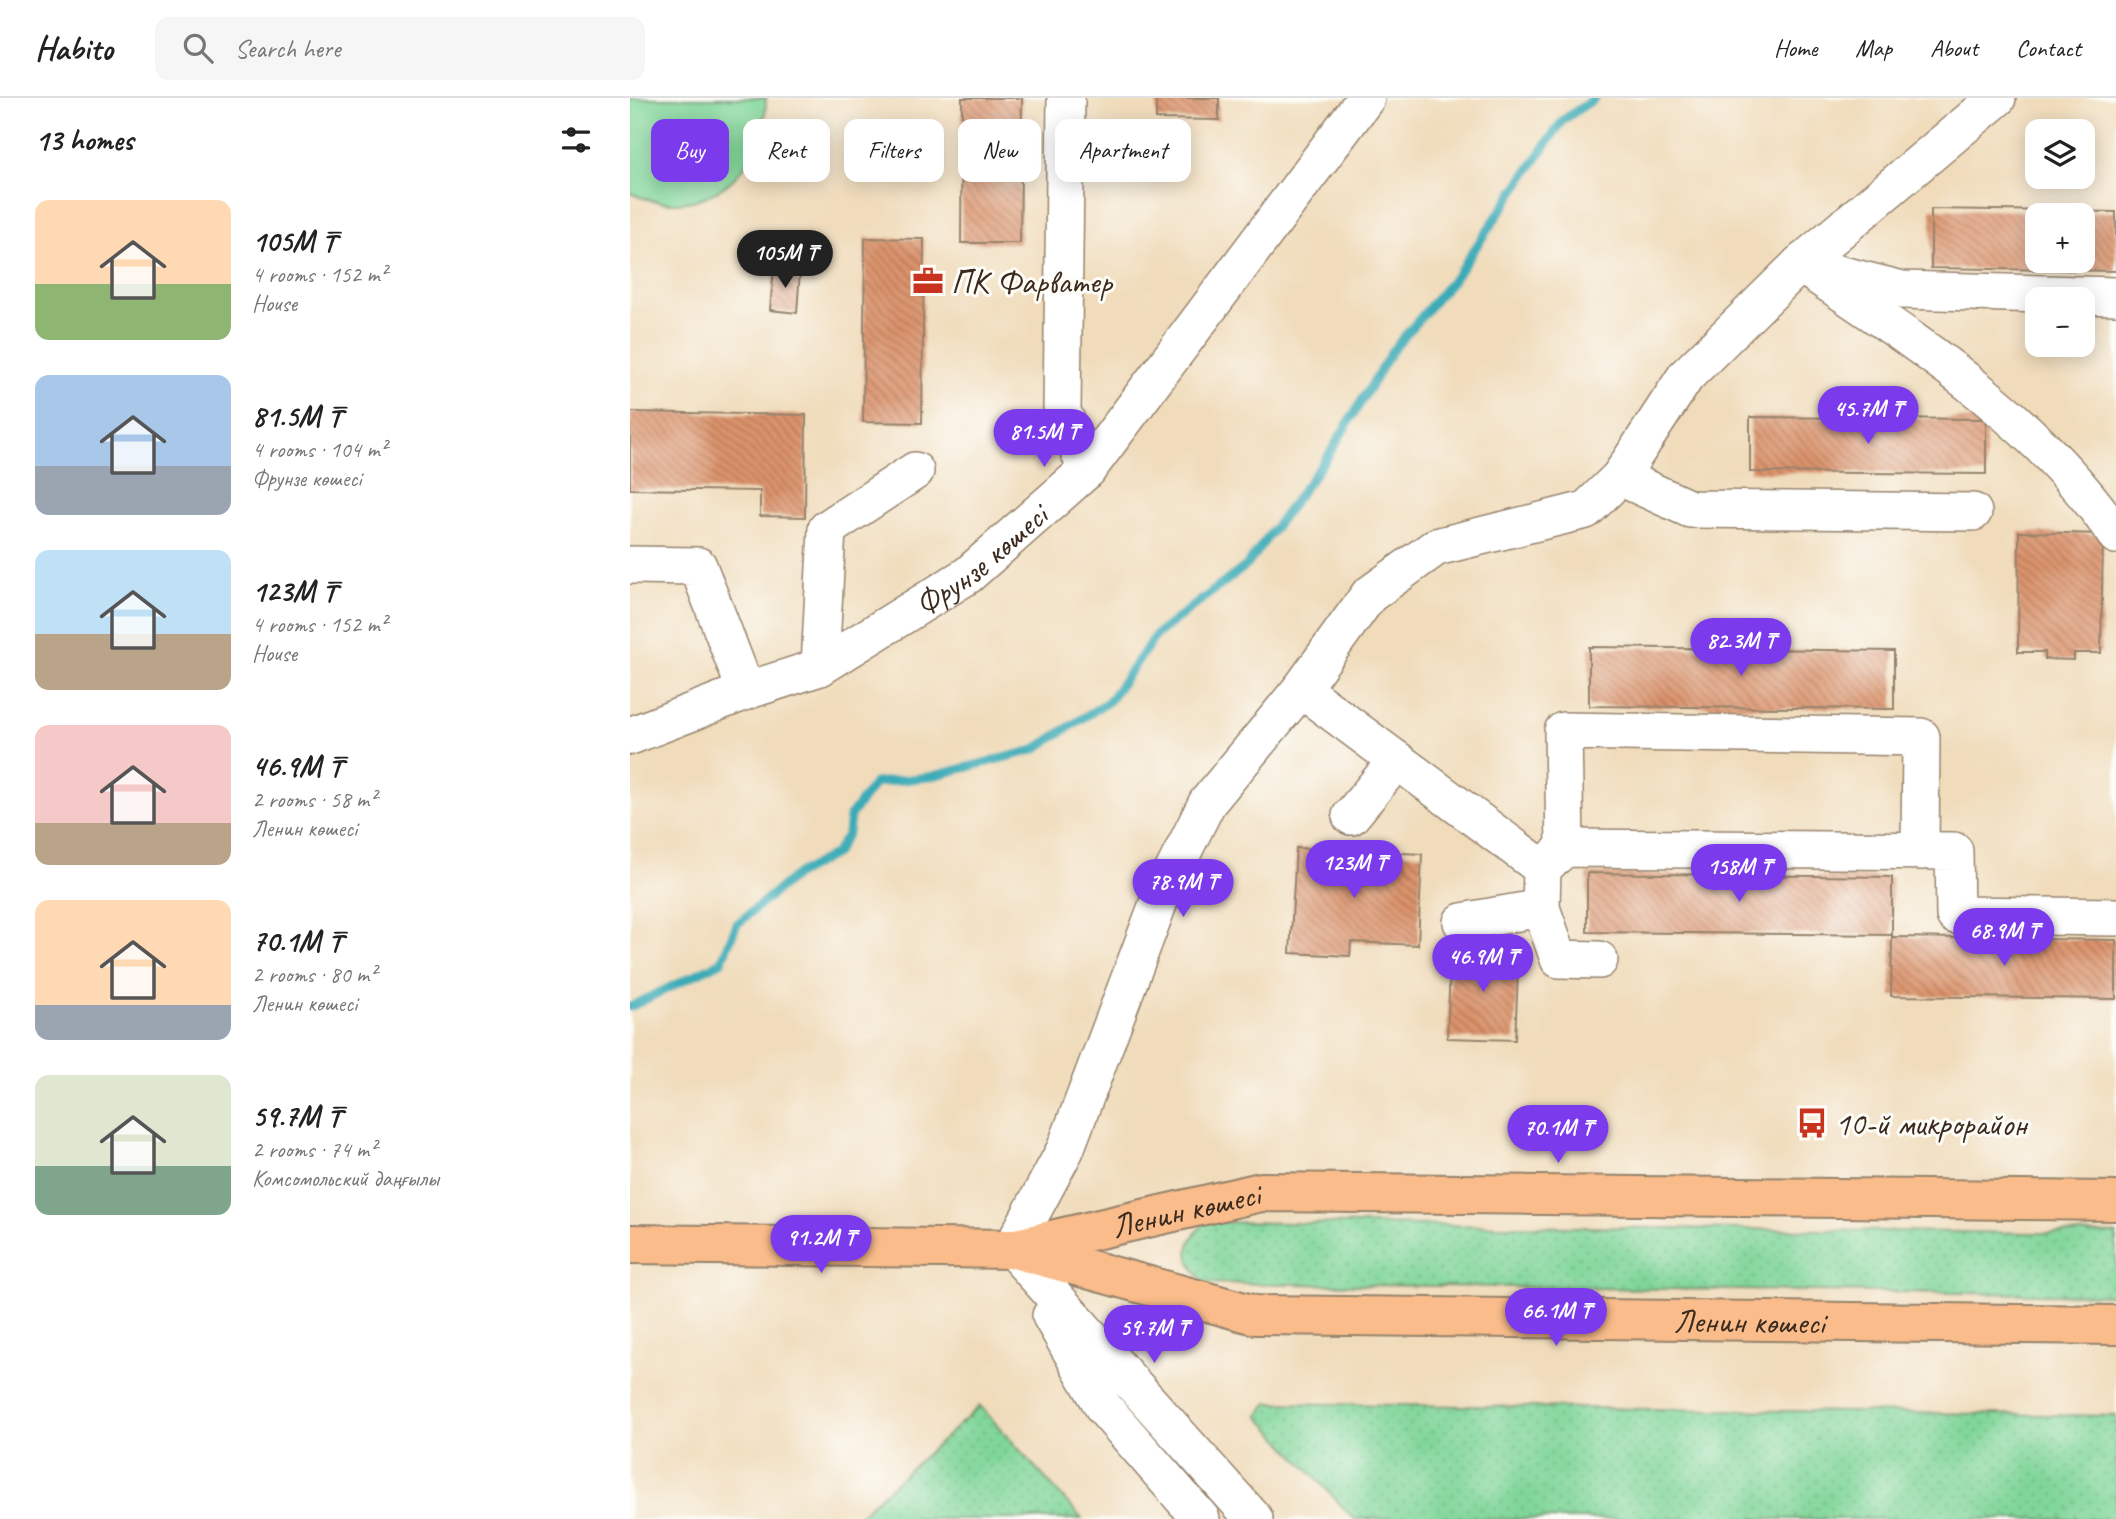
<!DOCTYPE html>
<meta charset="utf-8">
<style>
:root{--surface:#fff;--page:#f6f6f6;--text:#222;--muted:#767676;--line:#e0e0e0;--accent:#7c3aed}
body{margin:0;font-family:Caveat,sans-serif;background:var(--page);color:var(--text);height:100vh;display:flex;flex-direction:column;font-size:26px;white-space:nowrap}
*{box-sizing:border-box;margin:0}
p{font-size:23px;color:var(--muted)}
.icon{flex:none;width:38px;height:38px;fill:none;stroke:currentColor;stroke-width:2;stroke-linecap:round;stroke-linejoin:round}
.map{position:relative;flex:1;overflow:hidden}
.details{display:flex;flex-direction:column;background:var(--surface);width:630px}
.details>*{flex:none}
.hud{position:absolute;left:21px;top:21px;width:665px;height:63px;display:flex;gap:14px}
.buttons{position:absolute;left:1395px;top:21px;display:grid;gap:14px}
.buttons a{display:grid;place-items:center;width:70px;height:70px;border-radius:14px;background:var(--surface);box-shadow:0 4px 18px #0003;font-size:35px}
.price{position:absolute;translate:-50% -60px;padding:0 16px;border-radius:24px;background:var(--accent);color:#fff;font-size:23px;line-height:46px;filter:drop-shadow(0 2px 4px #0008)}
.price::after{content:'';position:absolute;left:50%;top:42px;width:21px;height:16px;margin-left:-10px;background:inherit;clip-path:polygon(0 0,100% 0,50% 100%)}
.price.on{background:#222;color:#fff}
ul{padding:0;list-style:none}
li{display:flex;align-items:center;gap:21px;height:175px;padding:0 35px}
li span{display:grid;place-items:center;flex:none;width:196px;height:140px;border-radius:14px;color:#555}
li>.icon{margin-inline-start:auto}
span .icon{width:84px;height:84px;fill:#fffc;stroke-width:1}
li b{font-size:30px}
h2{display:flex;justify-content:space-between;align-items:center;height:84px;padding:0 35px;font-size:30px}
.chip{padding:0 24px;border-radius:14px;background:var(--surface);box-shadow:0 4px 18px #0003;font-size:24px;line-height:63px}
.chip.on{background:var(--accent);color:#fff}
header{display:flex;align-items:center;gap:42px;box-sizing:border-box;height:98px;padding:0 35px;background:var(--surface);border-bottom:2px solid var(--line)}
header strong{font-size:33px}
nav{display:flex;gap:38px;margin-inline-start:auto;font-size:24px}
.search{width:490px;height:63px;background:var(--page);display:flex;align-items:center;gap:18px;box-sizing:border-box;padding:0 24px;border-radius:14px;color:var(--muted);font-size:26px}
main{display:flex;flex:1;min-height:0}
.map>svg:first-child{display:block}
.grass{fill:url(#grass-dots);stroke:#5e805c;stroke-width:2}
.pitch{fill:#80d69a;stroke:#5e805c;stroke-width:2}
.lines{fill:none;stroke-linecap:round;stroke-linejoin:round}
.stream{stroke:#3aabb7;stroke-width:9}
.building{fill:url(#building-back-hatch);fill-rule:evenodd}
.minor-casing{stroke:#96836c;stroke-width:40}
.major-casing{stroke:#96836c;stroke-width:42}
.minor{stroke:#fff;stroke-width:37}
.major{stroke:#f9bc8a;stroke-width:38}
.labels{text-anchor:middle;stroke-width:6;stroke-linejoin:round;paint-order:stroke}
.poi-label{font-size:33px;fill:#3b2a1e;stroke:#fdfcf7;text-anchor:start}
.street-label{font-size:33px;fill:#3b2a1e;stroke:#fdfcf7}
</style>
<header>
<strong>Habito</strong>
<div class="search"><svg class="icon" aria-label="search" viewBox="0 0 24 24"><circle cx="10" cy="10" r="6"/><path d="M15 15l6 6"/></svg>Search here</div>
<nav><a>Home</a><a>Map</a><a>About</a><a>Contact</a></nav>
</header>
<main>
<section class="details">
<h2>13 homes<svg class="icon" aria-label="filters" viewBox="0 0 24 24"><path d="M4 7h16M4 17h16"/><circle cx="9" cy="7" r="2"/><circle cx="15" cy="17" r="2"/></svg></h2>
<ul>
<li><span style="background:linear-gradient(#ffd9b3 60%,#8fb573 0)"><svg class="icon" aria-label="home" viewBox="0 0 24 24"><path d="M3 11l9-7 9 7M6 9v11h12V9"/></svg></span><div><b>105M ₸</b><p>4 rooms · 152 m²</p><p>House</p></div></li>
<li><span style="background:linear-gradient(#a9c7e8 65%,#9aa5b1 0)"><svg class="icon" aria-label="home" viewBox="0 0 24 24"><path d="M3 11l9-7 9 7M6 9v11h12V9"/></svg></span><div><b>81.5M ₸</b><p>4 rooms · 104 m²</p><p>Фрунзе көшесі</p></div></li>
<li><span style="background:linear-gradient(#bfe0f5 60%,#b9a48a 0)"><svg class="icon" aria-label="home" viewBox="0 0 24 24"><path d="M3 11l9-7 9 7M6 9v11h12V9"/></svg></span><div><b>123M ₸</b><p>4 rooms · 152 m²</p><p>House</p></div></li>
<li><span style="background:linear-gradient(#f6c9c9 70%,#b9a48a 0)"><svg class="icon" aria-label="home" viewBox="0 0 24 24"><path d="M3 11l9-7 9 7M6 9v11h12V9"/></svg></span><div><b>46.9M ₸</b><p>2 rooms · 58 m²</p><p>Ленин көшесі</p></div></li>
<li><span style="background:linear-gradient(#ffd9b3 75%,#9aa5b1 0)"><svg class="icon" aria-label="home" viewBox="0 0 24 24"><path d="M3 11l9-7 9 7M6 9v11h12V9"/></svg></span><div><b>70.1M ₸</b><p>2 rooms · 80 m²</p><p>Ленин көшесі</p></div></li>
<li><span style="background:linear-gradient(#dfe7d0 65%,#7fa58c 0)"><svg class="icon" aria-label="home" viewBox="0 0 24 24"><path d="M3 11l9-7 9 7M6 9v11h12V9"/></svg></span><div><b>59.7M ₸</b><p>2 rooms · 74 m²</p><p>Комсомольский даңғылы</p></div></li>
</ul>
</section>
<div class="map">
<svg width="1486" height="1421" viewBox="0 0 1486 1421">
<defs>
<pattern id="grass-dots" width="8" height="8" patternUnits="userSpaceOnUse" patternTransform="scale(1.75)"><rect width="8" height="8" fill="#80d69a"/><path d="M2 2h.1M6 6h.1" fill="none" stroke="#70b884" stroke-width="1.8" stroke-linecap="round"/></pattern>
<pattern id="building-back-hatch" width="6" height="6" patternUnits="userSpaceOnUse" patternTransform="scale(1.75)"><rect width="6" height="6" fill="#db936c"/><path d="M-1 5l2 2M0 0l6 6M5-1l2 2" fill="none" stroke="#b37858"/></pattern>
</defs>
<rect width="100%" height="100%" fill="#fdfcf7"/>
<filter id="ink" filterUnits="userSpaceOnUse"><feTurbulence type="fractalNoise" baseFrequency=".0143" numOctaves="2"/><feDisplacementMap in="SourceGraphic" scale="14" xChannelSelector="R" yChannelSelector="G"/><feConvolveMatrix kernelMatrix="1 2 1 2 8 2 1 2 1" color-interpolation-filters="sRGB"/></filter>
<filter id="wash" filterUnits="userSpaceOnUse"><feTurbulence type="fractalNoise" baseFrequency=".00686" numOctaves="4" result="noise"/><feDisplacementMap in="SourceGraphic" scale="28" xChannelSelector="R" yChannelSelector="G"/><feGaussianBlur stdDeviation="1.57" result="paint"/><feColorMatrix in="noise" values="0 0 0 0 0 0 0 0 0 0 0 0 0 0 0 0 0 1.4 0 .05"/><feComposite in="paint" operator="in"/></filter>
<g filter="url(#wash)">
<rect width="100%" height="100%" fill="#f0dcbb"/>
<!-- grass -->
<g class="grass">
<path d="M576 1124 1486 1136V1197L575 1185C553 1163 552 1145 576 1124Z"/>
<path d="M638 1305 1486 1318V1421H724L628 1318Z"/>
<path d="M350 1308 452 1421H225Z"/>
</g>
<!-- pitch -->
<path class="pitch" d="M0 0H136C136 75 72 128 0 95Z"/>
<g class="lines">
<!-- stream -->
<path class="stream" d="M0 909 91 864 107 826 163 779 206 755 218 735 220 718 245 685 299 679 404 652 479 603 527 536 617 467 698 358 762 253 826 178 933 22 965 0"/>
</g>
<g id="blocks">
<!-- building -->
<g class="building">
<path d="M332 0H392L390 145H331Z"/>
<path d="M526 0H589V22L526 21Z"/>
<path d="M1301 111 1486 114V173L1301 170ZM1407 117H1452V163H1407Z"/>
<path d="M235 140 294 141 292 325 233 324Z"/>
<path d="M144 170 170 172 167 215 140 212Z"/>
<path d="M0 314 176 317 175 419 130 418V393L0 391Z"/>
<path d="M1120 319 1356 321V376L1120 374Z"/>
<path d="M1389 434 1473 436 1471 555H1444V562L1415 561V554H1388Z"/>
<path d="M959 549 1264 553V611L959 608Z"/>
<path d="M666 750 792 756 788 847 721 844 720 858 660 855Z"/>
<path d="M957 775 1262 779V837L957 834Z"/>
<path d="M1262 839 1486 842V901L1261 898Z"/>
<path d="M821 850 889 851 885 942 817 940Z"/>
</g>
</g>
</g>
<g filter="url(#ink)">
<use href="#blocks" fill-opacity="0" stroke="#96836c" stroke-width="2"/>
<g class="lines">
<!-- minor casing -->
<g class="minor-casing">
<g id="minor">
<path d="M436 0 432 313 457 372"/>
<path d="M1170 166C1285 244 1407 320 1486 437"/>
<path d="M1196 173 1272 192 1486 198"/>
<path d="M990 379 1060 411 1343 414"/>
<path d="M0 467 68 468 116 593"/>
<path d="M190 569 197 431 285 373"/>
<path d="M671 591 912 770 911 810 929 861 969 862"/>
<path id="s1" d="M0 638 116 593 190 569 338 477 457 372 736 0"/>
<path d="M721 718 767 662"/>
<path d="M935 750 933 633 1291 639 1290 753"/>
<path d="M912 770 935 750 1324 753 1325 817 1486 819"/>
<path d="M832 824 911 810"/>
<path d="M382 1151 435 1052 531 798 577 705 671 591 739 497 806 449 956 412 990 379 1056 278 1170 166 1367 0"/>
<path d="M382 1151 624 1421"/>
<path d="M421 1218 474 1310 571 1421"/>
</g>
</g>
<!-- major casing -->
<g class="major-casing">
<g id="major">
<path id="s2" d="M0 1146 382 1151 631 1094 1486 1103"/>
<path id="s3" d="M388 1152 625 1217 1486 1227"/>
</g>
</g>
<!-- minor -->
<use href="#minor" class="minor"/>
<!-- major -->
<use href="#major" class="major"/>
</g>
</g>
<!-- icons -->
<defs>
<g id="office-bare" transform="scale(2.415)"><path d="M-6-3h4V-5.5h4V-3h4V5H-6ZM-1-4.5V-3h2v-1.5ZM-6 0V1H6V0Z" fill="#c8321e" stroke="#fdfcf7" stroke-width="2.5" paint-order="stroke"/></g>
<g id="bus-bare" transform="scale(2.415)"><path d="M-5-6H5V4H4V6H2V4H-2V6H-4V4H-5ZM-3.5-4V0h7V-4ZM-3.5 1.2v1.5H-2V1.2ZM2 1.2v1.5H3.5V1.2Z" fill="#c8321e" stroke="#fdfcf7" stroke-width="2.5" paint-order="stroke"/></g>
</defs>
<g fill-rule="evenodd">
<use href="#office-bare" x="298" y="183"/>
<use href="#bus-bare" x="1182" y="1025"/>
</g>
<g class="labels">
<!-- poi labels -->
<g class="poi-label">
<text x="321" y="195">ПК Фарватер</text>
<text x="1205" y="1037">10-й микрорайон</text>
</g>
<!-- street labels -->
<g class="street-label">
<text dy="12" stroke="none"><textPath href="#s1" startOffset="396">Фрунзе көшесі</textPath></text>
<text dy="12" stroke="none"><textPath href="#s2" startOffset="560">Ленин көшесі</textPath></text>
<text dy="12" stroke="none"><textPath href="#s3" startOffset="740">Ленин көшесі</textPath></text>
</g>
</g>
</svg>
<div class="buttons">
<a><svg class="icon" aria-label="layers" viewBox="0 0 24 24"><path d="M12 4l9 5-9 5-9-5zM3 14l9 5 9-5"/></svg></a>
<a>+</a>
<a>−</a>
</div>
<b class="price on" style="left:155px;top:192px">105M ₸</b>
<b class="price" style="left:1238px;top:348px">45.7M ₸</b>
<b class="price" style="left:414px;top:371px">81.5M ₸</b>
<b class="price" style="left:1111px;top:580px">82.3M ₸</b>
<b class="price" style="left:724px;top:802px">123M ₸</b>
<b class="price" style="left:1109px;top:806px">158M ₸</b>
<b class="price" style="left:553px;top:821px">78.9M ₸</b>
<b class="price" style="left:1374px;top:870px">68.9M ₸</b>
<b class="price" style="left:853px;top:896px">46.9M ₸</b>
<b class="price" style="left:928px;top:1067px">70.1M ₸</b>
<b class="price" style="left:191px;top:1177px">91.2M ₸</b>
<b class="price" style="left:926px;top:1250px">66.1M ₸</b>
<b class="price" style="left:524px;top:1267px">59.7M ₸</b>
<div class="hud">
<a class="chip on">Buy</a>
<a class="chip">Rent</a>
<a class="chip">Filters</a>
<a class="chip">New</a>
<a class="chip">Apartment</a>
</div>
</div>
</main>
